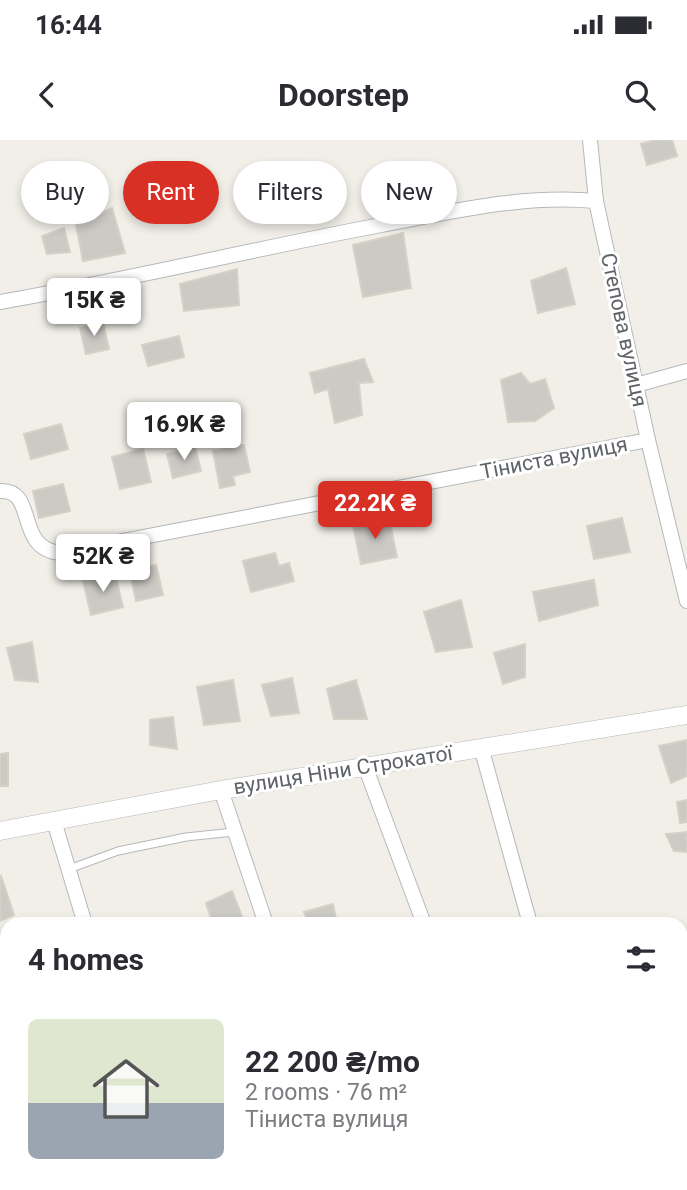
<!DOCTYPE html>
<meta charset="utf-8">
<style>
:root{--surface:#fff;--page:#f2f2f3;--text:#2b2b33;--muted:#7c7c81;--accent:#d93025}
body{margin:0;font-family:Roboto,sans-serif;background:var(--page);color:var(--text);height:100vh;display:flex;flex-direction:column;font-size:26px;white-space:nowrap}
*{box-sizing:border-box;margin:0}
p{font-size:23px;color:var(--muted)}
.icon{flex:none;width:38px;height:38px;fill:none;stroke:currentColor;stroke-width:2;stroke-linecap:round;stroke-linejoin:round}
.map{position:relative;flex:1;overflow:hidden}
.panel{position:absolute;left:0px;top:777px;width:688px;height:273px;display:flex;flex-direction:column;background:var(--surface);border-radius:21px 21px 0 0;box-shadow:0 4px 10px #0003}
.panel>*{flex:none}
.hud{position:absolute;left:21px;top:21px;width:646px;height:63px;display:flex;gap:14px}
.price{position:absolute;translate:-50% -60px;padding:0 16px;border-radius:7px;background:#fff;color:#222;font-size:23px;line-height:46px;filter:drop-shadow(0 2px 4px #0008)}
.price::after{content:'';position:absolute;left:50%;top:42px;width:21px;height:16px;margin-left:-10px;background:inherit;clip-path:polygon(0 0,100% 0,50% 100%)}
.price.on{background:var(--accent);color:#fff}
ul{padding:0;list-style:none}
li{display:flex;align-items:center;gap:21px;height:175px;padding:0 28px}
li span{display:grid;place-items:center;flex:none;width:196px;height:140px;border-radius:10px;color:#555}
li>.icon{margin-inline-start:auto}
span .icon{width:84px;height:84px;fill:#fffc;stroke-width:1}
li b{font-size:30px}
h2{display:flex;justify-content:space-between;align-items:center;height:84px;padding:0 28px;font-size:30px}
.tag{padding:0 24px;border-radius:32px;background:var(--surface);box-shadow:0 4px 10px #0003;font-size:24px;line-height:63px}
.tag.on{background:var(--accent);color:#fff}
.status{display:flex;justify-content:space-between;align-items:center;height:49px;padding:0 35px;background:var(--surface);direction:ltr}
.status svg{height:19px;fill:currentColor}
header{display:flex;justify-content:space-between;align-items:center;height:91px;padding:0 28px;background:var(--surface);font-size:32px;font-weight:700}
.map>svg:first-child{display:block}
.building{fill:#cccac5;stroke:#d6d1c6;stroke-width:2}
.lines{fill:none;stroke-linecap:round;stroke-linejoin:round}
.service-casing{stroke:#b5b8bc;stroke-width:9}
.minor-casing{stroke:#b5b8bc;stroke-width:16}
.tertiary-casing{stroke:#b5b8bc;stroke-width:19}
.service{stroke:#fff;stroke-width:7}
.minor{stroke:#fff;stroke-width:14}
.tertiary{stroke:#fff;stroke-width:18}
.labels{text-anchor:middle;stroke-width:6;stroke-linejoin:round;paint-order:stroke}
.street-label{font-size:21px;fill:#5f6368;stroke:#fff}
</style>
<div class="status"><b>16:44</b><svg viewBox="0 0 49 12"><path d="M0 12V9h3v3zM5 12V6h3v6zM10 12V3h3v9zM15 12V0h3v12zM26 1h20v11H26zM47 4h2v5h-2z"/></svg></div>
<header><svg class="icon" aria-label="back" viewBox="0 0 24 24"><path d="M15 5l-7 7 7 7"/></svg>Doorstep<svg class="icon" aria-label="search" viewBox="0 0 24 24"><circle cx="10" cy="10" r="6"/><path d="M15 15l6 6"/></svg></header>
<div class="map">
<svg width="687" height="1050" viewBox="0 0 687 1050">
<rect width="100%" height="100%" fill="#f1efe8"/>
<!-- building -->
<g class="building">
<path d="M655 0H672L677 16 647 25 641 4Z"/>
<path d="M112 68 125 113 83 121 76 85Z"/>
<path d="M64 88 70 112 47 114 42 96Z"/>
<path d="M403 93 411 148 363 157 353 105Z"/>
<path d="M566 128 575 164 538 173 531 141Z"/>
<path d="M237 129 239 165 184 171 180 144Z"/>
<path d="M103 183 109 209 86 214 80 188Z"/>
<path d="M179 196 184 217 148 226 142 205Z"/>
<path d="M364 219 373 242 359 243 362 275 335 283 328 249 315 253 310 233Z"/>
<path d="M521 233 530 244 545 239 554 268 535 281 508 282 501 240Z"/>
<path d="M61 284 68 309 31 319 24 294Z"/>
<path d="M244 305 250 332 233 336 235 345 220 348 213 311Z"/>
<path d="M195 307 201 331 173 338 167 314Z"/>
<path d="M143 309 151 342 120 349 112 317Z"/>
<path d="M63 344 70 371 39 378 33 351Z"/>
<path d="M389 378 397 417 361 424 353 385Z"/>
<path d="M622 378 630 412 594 419 587 386Z"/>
<path d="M275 413 279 426 289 423 294 441 251 452 243 421Z"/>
<path d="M156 425 163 455 136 461 130 431Z"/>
<path d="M115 434 123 467 91 475 83 441Z"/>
<path d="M594 440 598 465 539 481 533 452Z"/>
<path d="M461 460 472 507 436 512 424 472Z"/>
<path d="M32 502 38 542 15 540 7 508Z"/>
<path d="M525 504V537L503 544 494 513Z"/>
<path d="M292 538 299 573 271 576 262 545Z"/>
<path d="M233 540 240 581 204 585 197 547Z"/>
<path d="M356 540 367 579H334L327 549Z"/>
<path d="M173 577 177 609 150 605V580Z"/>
<path d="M687 600V636L671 643 659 606Z"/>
<path d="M8 613V646H0V614Z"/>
<path d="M687 660V682L680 683 677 662Z"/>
<path d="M687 692V712L674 711 666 694Z"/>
<path d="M1 736 14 775 0 781V737Z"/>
<path d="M232 751 245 784H213L206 763Z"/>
<path d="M333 764 337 784H309L304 772Z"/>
<path d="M7 804V833L0 814V806Z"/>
<path d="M687 848V870L681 871V849Z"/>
</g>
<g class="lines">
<!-- service casing -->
<g class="service-casing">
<path id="service" d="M69 729 118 711 186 697 234 692"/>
</g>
<!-- minor casing -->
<g class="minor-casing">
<g id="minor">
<path d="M590 0 596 61 648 300 687 461"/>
<path d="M0 162C127 140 253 109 381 85 451 72 524 54 596 61"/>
<path d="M636 245 687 231"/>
<path d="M0 351C38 349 14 408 60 413L648 300"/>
<path d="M481 607 530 784"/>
<path d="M365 626 424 784"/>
<path d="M221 650 266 784"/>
<path d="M54 681 85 784"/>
<path d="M178 1043 181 1050"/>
<path d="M596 1043 597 1050"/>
<path d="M458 1050 477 1043"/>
</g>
</g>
<!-- tertiary casing -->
<g class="tertiary-casing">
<path id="tertiary" d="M0 691 221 650 687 575"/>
</g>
<!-- service -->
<use href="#service" class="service"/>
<!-- minor -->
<use href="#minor" class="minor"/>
<!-- tertiary -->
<use href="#tertiary" class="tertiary"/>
</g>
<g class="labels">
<!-- street labels -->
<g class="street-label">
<text transform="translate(624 190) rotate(78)" y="7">Степова вулиця</text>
<text transform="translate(554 318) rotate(-11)" y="7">Тіниста вулиця</text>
<text transform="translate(343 630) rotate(-9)" y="7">вулиця Ніни Строкатої</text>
</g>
</g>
</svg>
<b class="price" style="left:94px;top:198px">15K ₴</b>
<b class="price" style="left:184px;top:322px">16.9K ₴</b>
<b class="price on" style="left:375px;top:401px">22.2K ₴</b>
<b class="price" style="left:103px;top:454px">52K ₴</b>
<div class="hud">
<a class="tag">Buy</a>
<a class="tag on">Rent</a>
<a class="tag">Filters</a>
<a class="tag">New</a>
</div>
<section class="panel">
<h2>4 homes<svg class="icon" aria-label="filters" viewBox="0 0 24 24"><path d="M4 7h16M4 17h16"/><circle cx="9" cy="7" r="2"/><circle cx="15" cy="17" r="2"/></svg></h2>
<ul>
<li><span style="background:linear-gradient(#dfe7d0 60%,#9aa5b1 0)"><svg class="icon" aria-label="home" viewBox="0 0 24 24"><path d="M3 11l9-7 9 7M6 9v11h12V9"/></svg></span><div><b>22 200 ₴/mo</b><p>2 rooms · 76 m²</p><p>Тіниста вулиця</p></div></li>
</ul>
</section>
</div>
